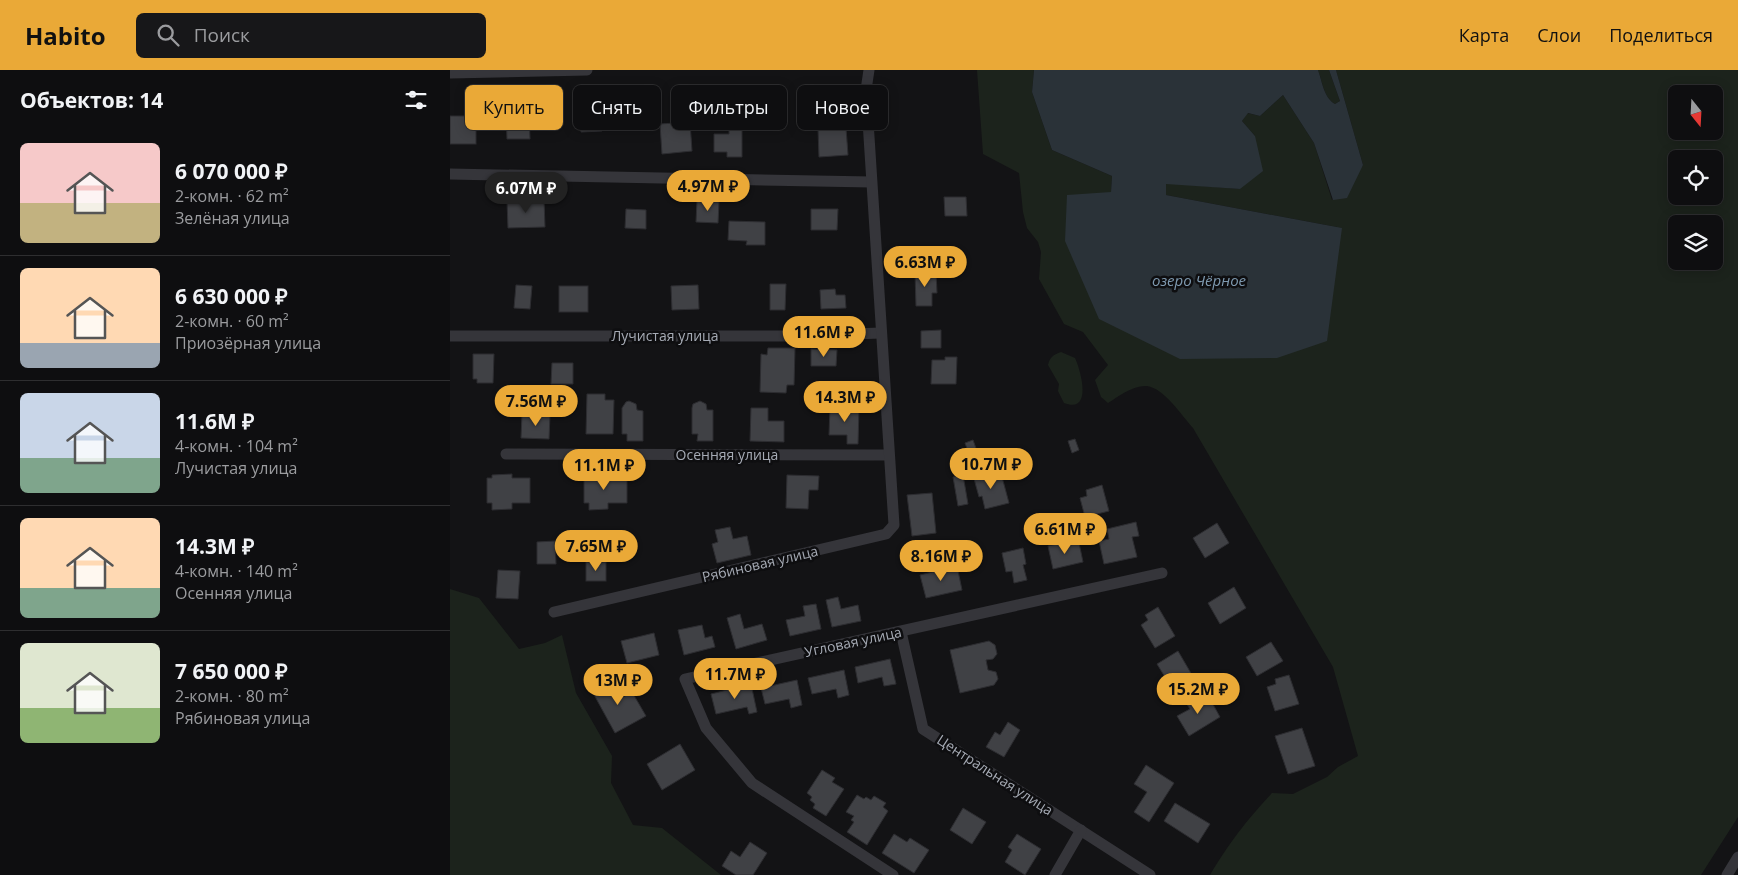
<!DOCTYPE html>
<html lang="ru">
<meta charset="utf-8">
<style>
:root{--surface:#0e0e10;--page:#171719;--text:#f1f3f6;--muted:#9b9c9f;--line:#2e2e30;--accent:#eaa937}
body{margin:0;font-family:"Open Sans",sans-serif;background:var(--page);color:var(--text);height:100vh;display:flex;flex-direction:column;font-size:19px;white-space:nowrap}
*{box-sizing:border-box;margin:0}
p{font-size:16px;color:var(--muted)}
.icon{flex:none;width:28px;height:28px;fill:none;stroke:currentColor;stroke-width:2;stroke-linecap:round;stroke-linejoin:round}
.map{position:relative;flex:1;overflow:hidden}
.sheet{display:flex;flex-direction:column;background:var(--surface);width:450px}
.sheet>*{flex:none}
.top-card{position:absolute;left:15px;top:15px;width:475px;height:45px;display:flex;gap:10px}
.needle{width:32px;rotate:162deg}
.fabs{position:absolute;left:1218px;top:15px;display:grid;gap:10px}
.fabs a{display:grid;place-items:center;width:55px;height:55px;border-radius:8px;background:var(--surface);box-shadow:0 2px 12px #0003,0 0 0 1px var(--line);font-size:25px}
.price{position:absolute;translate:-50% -42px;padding:0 11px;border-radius:18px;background:var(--accent);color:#111;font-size:16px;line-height:32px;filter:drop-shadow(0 1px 2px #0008)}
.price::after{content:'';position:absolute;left:50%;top:30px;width:15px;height:11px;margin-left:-8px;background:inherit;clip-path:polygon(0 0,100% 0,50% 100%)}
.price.active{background:#222;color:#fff}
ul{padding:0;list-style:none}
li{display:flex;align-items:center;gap:15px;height:125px;padding:0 20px}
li+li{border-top:1px solid var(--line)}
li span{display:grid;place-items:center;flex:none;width:140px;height:100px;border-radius:8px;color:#555}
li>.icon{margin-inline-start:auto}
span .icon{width:60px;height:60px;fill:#fffc;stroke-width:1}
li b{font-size:21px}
h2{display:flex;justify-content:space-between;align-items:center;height:60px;padding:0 20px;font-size:21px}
.chip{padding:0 18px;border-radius:8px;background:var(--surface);box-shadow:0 2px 12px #0003,0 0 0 1px var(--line);font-size:18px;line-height:45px}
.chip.active{background:var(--accent);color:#111}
header{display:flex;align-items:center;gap:30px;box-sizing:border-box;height:70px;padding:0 25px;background:var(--accent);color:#111}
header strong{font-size:24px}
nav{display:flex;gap:28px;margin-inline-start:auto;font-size:18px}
.search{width:350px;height:45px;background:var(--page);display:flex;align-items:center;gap:12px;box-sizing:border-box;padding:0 18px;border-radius:8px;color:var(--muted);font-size:19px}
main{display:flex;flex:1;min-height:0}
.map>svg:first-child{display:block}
.green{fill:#1c231c;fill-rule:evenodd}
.water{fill:#2a3238}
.building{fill:#404145;stroke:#2d2d31}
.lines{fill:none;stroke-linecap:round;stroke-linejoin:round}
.street{stroke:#35353a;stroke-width:11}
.labels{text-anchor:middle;stroke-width:5;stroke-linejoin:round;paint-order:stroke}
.street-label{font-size:14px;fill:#a6abb5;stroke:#0e0e10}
.water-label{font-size:15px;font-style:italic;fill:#7e99af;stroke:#0e0e10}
</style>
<header>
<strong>Habito</strong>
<div class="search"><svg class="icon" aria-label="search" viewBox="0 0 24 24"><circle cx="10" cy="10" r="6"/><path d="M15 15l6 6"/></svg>Поиск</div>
<nav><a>Карта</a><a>Слои</a><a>Поделиться</a></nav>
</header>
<main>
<section class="sheet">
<h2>Объектов: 14<svg class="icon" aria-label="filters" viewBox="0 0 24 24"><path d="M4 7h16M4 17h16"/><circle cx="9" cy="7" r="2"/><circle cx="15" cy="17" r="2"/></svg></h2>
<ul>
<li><span style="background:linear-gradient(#f6c9c9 60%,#c2b280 0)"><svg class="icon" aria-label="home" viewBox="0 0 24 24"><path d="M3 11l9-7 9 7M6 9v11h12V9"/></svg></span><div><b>6 070 000 ₽</b><p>2-комн. · 62 m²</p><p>Зелёная улица</p></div></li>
<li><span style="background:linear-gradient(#ffd9b3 75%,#9aa5b1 0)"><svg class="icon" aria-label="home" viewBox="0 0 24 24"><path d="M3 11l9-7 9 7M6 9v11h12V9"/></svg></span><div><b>6 630 000 ₽</b><p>2-комн. · 60 m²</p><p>Приозёрная улица</p></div></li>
<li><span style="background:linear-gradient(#c9d6e8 65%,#7fa58c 0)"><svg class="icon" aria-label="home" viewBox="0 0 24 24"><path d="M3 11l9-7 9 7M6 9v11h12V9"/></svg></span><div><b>11.6M ₽</b><p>4-комн. · 104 m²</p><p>Лучистая улица</p></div></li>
<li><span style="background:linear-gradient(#ffd9b3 70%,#7fa58c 0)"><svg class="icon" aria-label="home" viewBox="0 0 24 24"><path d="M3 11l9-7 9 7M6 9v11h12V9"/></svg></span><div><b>14.3M ₽</b><p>4-комн. · 140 m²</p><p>Осенняя улица</p></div></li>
<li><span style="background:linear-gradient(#dfe7d0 65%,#8fb573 0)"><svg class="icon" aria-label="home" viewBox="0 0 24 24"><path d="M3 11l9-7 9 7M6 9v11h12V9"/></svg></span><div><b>7 650 000 ₽</b><p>2-комн. · 80 m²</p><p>Рябиновая улица</p></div></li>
</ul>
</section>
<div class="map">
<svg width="1288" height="805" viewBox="0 0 1288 805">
<rect width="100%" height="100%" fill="#131315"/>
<!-- green -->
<g class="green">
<path d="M527 0H584L582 22 602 80 662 106 661 122 892 158 716 125V113L790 119 805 66 792 51 797 43 810 46 833 25 864 73 882 130 913 95 886 0H1288V747L1251 805H760C779 773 796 751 822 723L843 724 877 707 888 697 908 686 883 597 743 358C732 346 714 318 697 316 683 315 669 326 658 333L651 327 645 310 658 295 633 262 614 254 589 209 591 182 588 172 577 158 573 142 569 103 533 84ZM1226 24H1264V61H1226ZM1226 89H1264V126H1226ZM1226 154H1264V191H1226Z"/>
<path d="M868 0H879L890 31 885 34C874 28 872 11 868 0Z"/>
<path d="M611 282 625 288C631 301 643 344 614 333L608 321 609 314 598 295C600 287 603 285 611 282Z"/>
<path d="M0 519 29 528 69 579 95 573 112 565 126 623 162 686 161 713 183 755 212 758 271 805H0Z"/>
</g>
<!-- water -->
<path class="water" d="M584 0H868C872 11 874 28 885 34L890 31 879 0H886L913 95 897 128 883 130 864 73 833 25 810 46 798 43 792 51 805 66 813 101 790 119 716 114V125L892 158 877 271 827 288 730 289 649 249 615 171 617 125 661 122 662 106 602 80 582 22Z"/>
<!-- building -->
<g class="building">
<path d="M131 25H161L162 52H152V61L131 62Z"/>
<path d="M309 26H324V54H310Z"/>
<path d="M56 42H79L80 69H57Z"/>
<rect x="0" y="46" width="26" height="28"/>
<path d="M240 52 242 81 212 84 210 54Z"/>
<path d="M279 57H292V87H277V82H264V64H279Z"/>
<path d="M396 58 398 85 369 87 368 59Z"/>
<path d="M494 127H516L517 146H495Z"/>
<path d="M94 130 95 157 58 158 57 131Z"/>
<path d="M247 131 269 132 268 153 246 152Z"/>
<path d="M176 139 196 140V159L175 158Z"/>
<path d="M361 139H388L387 160H361Z"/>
<path d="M279 151 315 152V175H296L297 171 278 170Z"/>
<path d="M486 202 487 223H482V236H466L465 203Z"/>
<path d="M320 214H336L335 240H320Z"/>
<path d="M66 215 82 216 80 239 64 238Z"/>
<path d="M248 215 249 239 222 240 221 216Z"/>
<rect x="109" y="216" width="29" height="26"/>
<path d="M385 219 386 225H395L396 238 371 239 370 220Z"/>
<path d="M491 260V278H471V261Z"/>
<path d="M318 278H345L344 315H337L336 323 310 322 311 284 317 285Z"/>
<path d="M361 279 387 280 386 296H361Z"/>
<path d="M23 284H44L43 313H27V309H23Z"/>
<path d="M495 287H507L506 314H481L482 290H495Z"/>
<path d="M102 293H123V314H101Z"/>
<path d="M137 324H155V330H164L163 364H136Z"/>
<path d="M179 331 186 334 187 340 193 341V371H177V364H172V338L176 332Z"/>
<path d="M250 331 256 334 257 340H263V371H247L248 364H242V338L243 334Z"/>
<path d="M380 337 409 338 408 374H397V365H379Z"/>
<path d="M301 338H318V351H334V372L300 371Z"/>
<path d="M72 344 100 345 99 369 71 368Z"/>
<path d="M625 369 629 380 622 383 618 371Z"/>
<path d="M523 370 527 381 519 384 515 373Z"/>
<path d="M542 400 545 410 552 407 559 433 535 439 532 426 529 427 523 405Z"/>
<path d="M62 404V408H80V433H62V439L42 440V433H37V408H42V405Z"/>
<path d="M159 404V408H177V433H158V439L139 440V433H134V408H139V405Z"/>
<path d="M337 405 369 406 368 420H359L358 439 336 438Z"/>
<path d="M513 405 518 434 508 436 503 407Z"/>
<path d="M652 415 659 441 635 447 630 428 637 426 636 420Z"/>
<path d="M482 423 486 463 462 466 457 425Z"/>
<path d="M686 452 689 466 682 467 687 487 654 494 649 471 659 469 657 459Z"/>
<path d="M767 453 779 473 755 488 743 468Z"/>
<path d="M280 457 283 469 297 466 301 485 267 493 262 474 268 472 265 460Z"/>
<path d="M105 471 106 494H87V472Z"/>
<path d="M616 472 617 475 629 473 633 492 603 499 598 476Z"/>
<path d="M573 478 576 494 573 495 577 510 564 513 562 501 556 502 552 483Z"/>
<rect x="136" y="492" width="20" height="19"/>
<path d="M507 496 512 520 476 528 470 505Z"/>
<path d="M48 500 70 501 68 529 46 528Z"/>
<path d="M784 517 796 538 770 554 758 533Z"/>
<path d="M388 527 391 539 408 535 411 551 382 557 376 530Z"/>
<path d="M366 534 371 559 340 566 336 550 355 546 353 536Z"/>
<path d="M708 537 725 566 705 578 691 555 698 550 695 545Z"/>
<path d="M290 544 294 559 312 554 317 570 286 579 277 548Z"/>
<path d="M252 555 255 568 262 566 265 577 234 585 228 560Z"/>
<path d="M204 563 209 585 177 593 171 571Z"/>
<path d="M539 571 545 575 547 584 543 589 536 590 538 600 546 602 548 609 544 615 510 623 500 580Z"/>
<path d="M821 572 833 591 807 606 796 587Z"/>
<path d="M728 581 742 605 718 620 711 609 715 607 707 594Z"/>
<path d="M440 589 446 614 434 616 432 607 408 613 405 597Z"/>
<path d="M394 600 399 625 388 628 386 619 362 624 358 608Z"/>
<path d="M839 605 849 634 825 641 817 617 826 614 825 609Z"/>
<path d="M163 609 173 627 182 622 196 646 165 663 142 621Z"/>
<path d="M347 610 352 635 341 638 339 629 315 634 311 618Z"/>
<path d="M301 614 307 642 299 644 297 637 266 644 261 624Z"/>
<path d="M749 626 752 631 759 627 770 647 739 666 727 646 740 639 736 633Z"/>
<path d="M558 652 570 660 554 687 536 677 545 662 550 665Z"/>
<path d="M852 658 865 696 838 704 825 666Z"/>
<path d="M230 674 245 700 212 720 197 694Z"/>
<path d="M696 695 724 713 699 752 684 742 697 722 684 714Z"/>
<path d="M372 700 385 708 382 712 394 719 376 746 363 738 365 734 360 730 362 727 357 723Z"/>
<path d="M407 725 414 729 416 727 421 730 424 726 436 733 433 737 438 741 417 775 397 762 404 752 401 750 404 746 396 742Z"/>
<path d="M725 733 760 754 748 773 714 751Z"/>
<path d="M513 738 536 752 522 774 500 760Z"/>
<path d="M444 764 457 772 460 768 479 780 464 803 432 783Z"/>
<path d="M567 764 591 779 575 805 555 792 562 780 558 777Z"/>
<path d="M300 772 317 783 303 805H286L272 796 281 781 290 787Z"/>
</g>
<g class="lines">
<!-- street -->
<g class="street">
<path d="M0 3 137 0"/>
<path d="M0 104 421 112"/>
<path d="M0 266H344L431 263"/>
<path d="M56 384 438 385"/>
<path d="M104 542 436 464 444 455 416 20 419 0"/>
<path d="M451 562 473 659 700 805"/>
<path d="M443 805 302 713 256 658 235 609 712 503"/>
<path d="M605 805 631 760"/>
<path d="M1277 805 1288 787"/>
</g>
</g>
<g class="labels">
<!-- street labels -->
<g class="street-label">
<text x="215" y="271">Лучистая улица</text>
<text x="277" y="390">Осенняя улица</text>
<text transform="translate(310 494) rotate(-13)" y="5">Рябиновая улица</text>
<text transform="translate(403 572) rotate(-12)" y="5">Угловая улица</text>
<text transform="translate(545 705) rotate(33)" y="5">Центральная улица</text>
</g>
<!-- water labels -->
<g class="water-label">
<text x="749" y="216">озеро Чёрное</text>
</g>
</g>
</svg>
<div class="fabs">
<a><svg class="needle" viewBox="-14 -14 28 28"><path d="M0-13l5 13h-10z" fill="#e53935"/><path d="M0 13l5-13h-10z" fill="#9b9c9f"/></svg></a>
<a><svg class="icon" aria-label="locate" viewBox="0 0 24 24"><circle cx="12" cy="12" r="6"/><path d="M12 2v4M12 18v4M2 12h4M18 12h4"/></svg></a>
<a><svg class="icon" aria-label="layers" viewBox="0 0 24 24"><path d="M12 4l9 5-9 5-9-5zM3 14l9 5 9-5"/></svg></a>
</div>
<b class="price" style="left:258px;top:142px">4.97M ₽</b>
<b class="price active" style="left:76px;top:144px">6.07M ₽</b>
<b class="price" style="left:475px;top:218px">6.63M ₽</b>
<b class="price" style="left:374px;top:288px">11.6M ₽</b>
<b class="price" style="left:395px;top:353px">14.3M ₽</b>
<b class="price" style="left:86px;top:357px">7.56M ₽</b>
<b class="price" style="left:541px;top:420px">10.7M ₽</b>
<b class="price" style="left:154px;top:421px">11.1M ₽</b>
<b class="price" style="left:615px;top:485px">6.61M ₽</b>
<b class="price" style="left:146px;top:502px">7.65M ₽</b>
<b class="price" style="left:491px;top:512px">8.16M ₽</b>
<b class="price" style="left:285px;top:630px">11.7M ₽</b>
<b class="price" style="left:168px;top:636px">13M ₽</b>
<b class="price" style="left:748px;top:645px">15.2M ₽</b>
<div class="top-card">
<a class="chip active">Купить</a>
<a class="chip">Снять</a>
<a class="chip">Фильтры</a>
<a class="chip">Новое</a>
</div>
</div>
</main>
